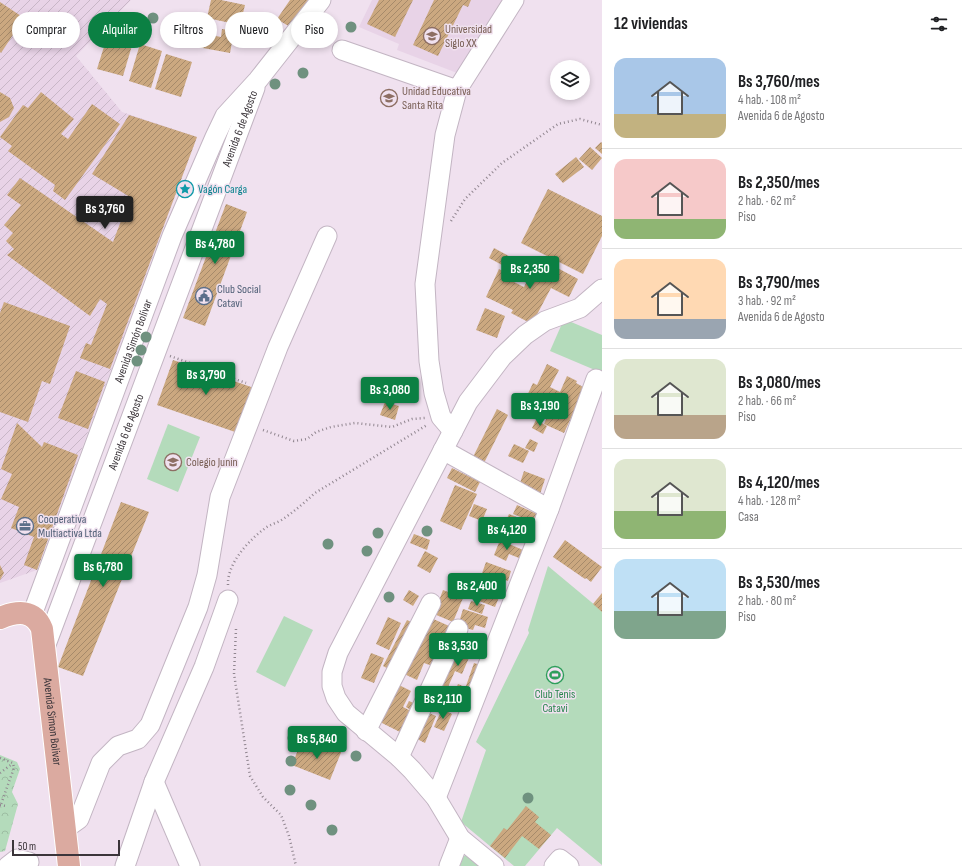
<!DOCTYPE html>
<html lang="es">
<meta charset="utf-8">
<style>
:root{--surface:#fff;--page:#f2f2f2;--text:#202124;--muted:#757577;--line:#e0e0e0;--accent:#0b8043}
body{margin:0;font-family:"Sofia Sans Condensed",sans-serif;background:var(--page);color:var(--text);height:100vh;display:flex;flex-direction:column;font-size:15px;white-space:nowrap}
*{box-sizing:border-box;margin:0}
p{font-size:13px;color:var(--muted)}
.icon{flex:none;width:22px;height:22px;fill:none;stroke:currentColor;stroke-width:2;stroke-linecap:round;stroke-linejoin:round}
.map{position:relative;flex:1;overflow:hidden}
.side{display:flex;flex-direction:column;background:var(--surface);width:360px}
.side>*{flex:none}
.guide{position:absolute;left:12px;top:12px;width:380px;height:36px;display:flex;gap:8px}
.fabs{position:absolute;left:550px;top:60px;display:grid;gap:8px}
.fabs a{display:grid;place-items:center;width:40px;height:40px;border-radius:50%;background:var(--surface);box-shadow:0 2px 6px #0003;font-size:20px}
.scale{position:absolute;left:12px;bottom:10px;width:108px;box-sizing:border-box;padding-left:4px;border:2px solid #3b353a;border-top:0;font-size:11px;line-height:14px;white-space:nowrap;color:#3b353a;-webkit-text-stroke:3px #f0e1ef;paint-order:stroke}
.price{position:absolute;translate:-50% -34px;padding:0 9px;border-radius:4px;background:var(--accent);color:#fff;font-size:13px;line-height:26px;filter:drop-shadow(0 1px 2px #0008)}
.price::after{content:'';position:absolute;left:50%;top:24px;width:12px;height:9px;margin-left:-6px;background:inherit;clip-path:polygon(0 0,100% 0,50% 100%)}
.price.selected{background:#222;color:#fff}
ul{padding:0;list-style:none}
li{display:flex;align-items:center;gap:12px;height:100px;padding:0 12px}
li+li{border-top:1px solid var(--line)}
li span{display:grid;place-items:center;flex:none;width:112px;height:80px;border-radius:12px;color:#555}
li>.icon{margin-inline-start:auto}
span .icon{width:48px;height:48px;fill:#fffc;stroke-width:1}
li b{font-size:17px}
h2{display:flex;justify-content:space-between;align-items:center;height:48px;padding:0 12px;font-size:17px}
.tag{padding:0 14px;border-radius:18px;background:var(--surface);box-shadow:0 2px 6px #0003;font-size:14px;line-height:36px}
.tag.selected{background:var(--accent);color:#fff}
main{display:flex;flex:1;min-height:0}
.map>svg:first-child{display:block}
.built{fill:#e8d3e7}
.industrial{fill:url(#industrial-furrows)}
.park{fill:url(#park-crowns)}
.pitch{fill:#b4dbbb}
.building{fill:url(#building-hatch)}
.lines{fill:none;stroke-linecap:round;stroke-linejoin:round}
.minor-casing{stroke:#c3b5c3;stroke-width:21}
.major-casing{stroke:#fff;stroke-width:24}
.path{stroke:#918690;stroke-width:2.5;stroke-dasharray:1 3;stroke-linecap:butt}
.minor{stroke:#fff;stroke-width:19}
.major{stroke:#dbaaa0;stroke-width:22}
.tree{fill:#6f917f}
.labels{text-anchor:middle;stroke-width:3;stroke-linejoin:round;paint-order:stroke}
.education-label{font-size:12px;fill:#785e54;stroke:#f0e1ef;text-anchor:start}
.street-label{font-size:12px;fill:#3b353a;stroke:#f0e1ef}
.culture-label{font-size:12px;fill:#0d838f;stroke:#f0e1ef;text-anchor:start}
.service-label{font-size:12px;fill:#4e5e75;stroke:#f0e1ef;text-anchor:start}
.leisure-label{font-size:12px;fill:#27864d;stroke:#f0e1ef}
</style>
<main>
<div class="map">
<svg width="602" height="866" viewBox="0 0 602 866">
<defs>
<pattern id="industrial-furrows" width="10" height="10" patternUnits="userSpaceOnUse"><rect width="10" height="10" fill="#e8d3e7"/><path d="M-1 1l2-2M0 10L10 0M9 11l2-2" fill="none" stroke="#c8b6c7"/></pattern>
<pattern id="park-crowns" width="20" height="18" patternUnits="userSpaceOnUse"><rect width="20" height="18" fill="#b4dbbb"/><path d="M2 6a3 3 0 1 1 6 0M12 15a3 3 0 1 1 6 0" fill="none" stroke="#9cbda2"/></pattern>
<pattern id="building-hatch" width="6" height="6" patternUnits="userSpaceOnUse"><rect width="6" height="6" fill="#cba880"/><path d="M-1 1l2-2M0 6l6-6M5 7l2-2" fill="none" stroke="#a68a6a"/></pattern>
</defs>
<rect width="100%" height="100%" fill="#f0e1ef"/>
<!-- built -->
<path class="built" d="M372 0H503L465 76 397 50 399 44 359 27Z"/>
<!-- industrial -->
<path class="industrial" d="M0 0H131L76 56 122 112 197 137 37 570 0 583Z"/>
<!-- park -->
<g class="park">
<path d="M0 755 17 762 20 769 12 792 18 804 5 851 0 852Z"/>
<path d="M467 854 485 866H460L463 857Z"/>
</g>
<!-- pitch -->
<g class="pitch">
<path d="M564 319 602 335V373L550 351Z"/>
<path d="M168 424 200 437 178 492 147 479Z"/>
<path d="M548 566 602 611V865L557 828 525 866H514L461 822 486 750 476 742 529 633 528 630Z"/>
<path d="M284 616 313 630 285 687 256 672Z"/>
</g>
<!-- building -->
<g class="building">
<path d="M211 0H221L245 5 240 25 207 18Z"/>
<path d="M290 0H308L290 27 277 19Z"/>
<path d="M379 0H413L395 37 367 24Z"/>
<path d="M434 0H471L468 7 463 5 438 56 413 45Z"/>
<path d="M0 2 24 18 1 53 0 52Z"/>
<path d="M115 18 123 20 118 36 109 33Z"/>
<path d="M195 29 206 31 205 34 221 37 222 29 234 31 230 53 192 46Z"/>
<path d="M108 34 133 42 123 76 97 69Z"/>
<path d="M140 44 162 51 151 88 129 81Z"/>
<path d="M166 54 192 62 181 97 155 89Z"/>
<path d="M0 92 10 98 14 108 9 117 0 122Z"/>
<path d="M41 92 74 119 61 134 68 139 92 104 120 124 65 200 53 191 55 185 8 151 12 146 0 137 23 105 28 108Z"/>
<path d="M129 115 197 137 110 369 80 358 86 343 91 345 107 304 100 299 90 316 7 255 14 249 6 241 13 233 4 225 21 205 7 195 20 178 113 242 130 197 92 174Z"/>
<path d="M601 142 602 143V154L595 148Z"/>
<path d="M590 147 602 158 592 170 579 159Z"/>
<path d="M576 157 584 167 563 183 555 174Z"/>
<path d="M548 189 602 216V236L583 274 521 243Z"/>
<path d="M226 204 247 212 205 326 183 318Z"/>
<path d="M494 248 531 268 526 278 489 258Z"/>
<path d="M539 258 578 279 569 297 551 288 532 324 511 313 513 310 486 297 499 269 517 278 514 282 524 287Z"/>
<path d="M4 302 70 326 50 384 42 381 28 422 0 412V313Z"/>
<path d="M485 308 505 316 497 338 476 330Z"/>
<path d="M173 360 254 388 238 433 157 405Z"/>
<path d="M547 364 559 370 550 387 560 392 567 376 577 381 576 383 585 388 564 433 544 424 550 411 525 400 533 383 537 385Z"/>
<path d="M76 371 105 382 88 429 58 418Z"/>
<path d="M385 402 399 406 395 420 380 415Z"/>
<path d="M497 409 508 415 484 463 473 457Z"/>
<path d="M536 420 547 426 543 434 532 428Z"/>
<path d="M17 423 42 447 44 442 78 455 37 570 24 565 34 537 11 528 19 507 1 499 12 474 1 469Z"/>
<path d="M530 439 538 443 534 452 525 448Z"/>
<path d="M514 444 529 451 523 463 508 456Z"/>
<path d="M452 468 480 482 475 492 447 478Z"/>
<path d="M524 471 545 479 539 497 518 489Z"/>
<path d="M455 485 477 494 461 530 440 521Z"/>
<path d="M121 502 149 512 83 676 58 667Z"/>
<path d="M474 504 487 509 482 521 469 516Z"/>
<path d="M517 505 537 514 533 522 513 514Z"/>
<path d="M509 514 535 524 531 535 520 531 518 536 502 530Z"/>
<path d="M490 521 502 530 497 537 485 528Z"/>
<path d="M414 534 430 540 427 550 410 543Z"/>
<path d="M500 540 523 550 519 558 509 554 506 561 494 555Z"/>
<path d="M565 540 602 567 591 582 586 578 585 579 553 557Z"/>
<path d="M425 551 438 558 430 573 417 566Z"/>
<path d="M486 562 511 571 508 581 498 578 496 585 480 579Z"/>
<path d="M0 565 4 573 0 580Z"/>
<path d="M460 574 477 579 474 588 458 583Z"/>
<path d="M476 586 500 595 495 607 471 598Z"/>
<path d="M409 590 419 596 413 606 403 600Z"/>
<path d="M443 590 463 598 453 622 434 614Z"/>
<path d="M602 593V612L593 604Z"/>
<path d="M471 601 485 605 482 614 468 609Z"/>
<path d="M463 609 488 617 485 628 475 625 473 630 458 626Z"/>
<path d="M388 617 401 623 389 650 376 644Z"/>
<path d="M431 618 456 629 452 638 441 633 437 643 446 647 438 668 424 663 417 680 402 673Z"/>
<path d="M407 620 418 625 394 672 383 666Z"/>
<path d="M461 634 492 648 486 661 471 653 462 674 455 671 448 687 453 689 444 709 429 702Z"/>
<path d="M371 653 384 658 374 683 361 678Z"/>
<path d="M474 663 484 666 476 690 466 686Z"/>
<path d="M397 684 411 691 403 707 413 712 402 733 378 721Z"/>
<path d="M458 684 465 687 455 710 448 707Z"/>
<path d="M409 701 416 704 412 711 406 707Z"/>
<path d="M442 709 452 714 444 731 434 727Z"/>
<path d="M422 710 436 716 425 743 411 736Z"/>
<path d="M302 740 329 751 331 746 342 750 330 780 292 765Z"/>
<path d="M526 806 539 817 535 822 551 835 539 849 522 836 505 858 490 846 504 828 507 830Z"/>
</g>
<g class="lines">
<!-- minor casing -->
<g class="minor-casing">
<g id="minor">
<path d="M342 50 457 90"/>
<path d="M453 431 441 417 434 393 429 361 425 284 445 135 457 90 514 0"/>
<path d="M443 450 549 509"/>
<path id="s1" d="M32 615 172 236 215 137 225 116 258 80 321 0"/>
<path id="s2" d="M44 650 255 88"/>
<path d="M366 731 431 603"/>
<path d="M399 757 458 629"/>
<path d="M154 782 190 866"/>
<path d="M436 798 549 509 596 379"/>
<path d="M65 829 79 819 101 763 118 746 138 739 150 725 198 607 207 575 220 497 278 347 327 236"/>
<path d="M8 866 17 859 29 862"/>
<path d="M125 866 154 782 204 667 228 600"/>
<path d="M449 866 460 838"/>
<path d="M494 866 460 838 436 798 412 770 399 757 346 713 336 698 332 686V672L338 653 468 402 502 357 525 335 545 321 580 308 602 289"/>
<path d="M554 866 560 859 569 866"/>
</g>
</g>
<!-- major casing -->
<g class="major-casing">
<g id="major">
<path id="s3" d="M0 618C17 611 34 609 42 629L69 866"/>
</g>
</g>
<!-- path -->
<g class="path">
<path d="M451 221 465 199 502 163 558 124 580 119 602 125"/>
<path d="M170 356 246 383"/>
<path d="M263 430 294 441 307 439 316 432 331 427 355 423 392 427 412 419 425 418"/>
<path d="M228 585C227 564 248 541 264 529 270 524 278 523 283 519 295 511 305 502 315 493L427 425"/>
<path d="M236 629 234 674 250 776 263 797 281 815 289 836 296 866"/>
<path d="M0 758 13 763 14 768 0 807"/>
<path d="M0 773 12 764"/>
<path d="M0 805 6 806"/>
</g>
<!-- minor -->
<use href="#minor" class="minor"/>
<!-- major -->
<use href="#major" class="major"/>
</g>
<!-- trees -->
<g class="tree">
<circle cx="153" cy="18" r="5.5"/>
<circle cx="351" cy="27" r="5.5"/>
<circle cx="303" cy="73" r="5.5"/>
<circle cx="275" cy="84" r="5.5"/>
<circle cx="146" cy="337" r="5.5"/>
<circle cx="141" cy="350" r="5.5"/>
<circle cx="137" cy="361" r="5.5"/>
<circle cx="427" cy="531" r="5.5"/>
<circle cx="378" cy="533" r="5.5"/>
<circle cx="328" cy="544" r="5.5"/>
<circle cx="367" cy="551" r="5.5"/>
<circle cx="389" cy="597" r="5.5"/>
<circle cx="293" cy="738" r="5.5"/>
<circle cx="356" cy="756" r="5.5"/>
<circle cx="291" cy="761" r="5.5"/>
<circle cx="290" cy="790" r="5.5"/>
<circle cx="528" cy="798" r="5.5"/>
<circle cx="311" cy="805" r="5.5"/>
<circle cx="332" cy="830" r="5.5"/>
</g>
<!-- icons -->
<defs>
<g id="university-ring" transform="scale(0.9)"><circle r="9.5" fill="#f0e1ef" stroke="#8d6e63" stroke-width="1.5"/><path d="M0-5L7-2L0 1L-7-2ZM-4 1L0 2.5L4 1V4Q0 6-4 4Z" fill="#8d6e63"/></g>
<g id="school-ring" transform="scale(0.9)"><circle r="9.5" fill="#f0e1ef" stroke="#8d6e63" stroke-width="1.5"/><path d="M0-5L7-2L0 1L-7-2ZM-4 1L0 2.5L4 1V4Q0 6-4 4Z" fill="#8d6e63"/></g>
<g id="sight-ring" transform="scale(0.9)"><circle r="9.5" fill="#f0e1ef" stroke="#0f9aa8" stroke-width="1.5"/><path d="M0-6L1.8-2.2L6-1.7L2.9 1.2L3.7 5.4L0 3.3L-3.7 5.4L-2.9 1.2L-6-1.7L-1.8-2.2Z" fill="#0f9aa8"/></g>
<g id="civic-ring" transform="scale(0.9)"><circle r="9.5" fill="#f0e1ef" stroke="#5c6f8a" stroke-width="1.5"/><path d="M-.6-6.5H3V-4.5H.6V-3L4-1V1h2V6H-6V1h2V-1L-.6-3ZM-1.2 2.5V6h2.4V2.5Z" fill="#5c6f8a"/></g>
<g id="office-ring" transform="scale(0.9)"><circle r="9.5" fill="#f0e1ef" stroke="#5c6f8a" stroke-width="1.5"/><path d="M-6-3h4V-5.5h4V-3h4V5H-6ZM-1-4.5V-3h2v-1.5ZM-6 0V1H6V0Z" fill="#5c6f8a"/></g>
<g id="stadium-ring" transform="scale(0.9)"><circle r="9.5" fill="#f0e1ef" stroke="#2e9e5b" stroke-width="1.5"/><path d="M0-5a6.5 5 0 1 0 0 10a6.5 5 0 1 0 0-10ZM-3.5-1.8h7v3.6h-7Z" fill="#2e9e5b"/></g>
</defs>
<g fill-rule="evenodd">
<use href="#university-ring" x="432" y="36"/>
<use href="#school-ring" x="389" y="98"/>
<use href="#sight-ring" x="185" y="189"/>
<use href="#civic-ring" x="204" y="296"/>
<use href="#school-ring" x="173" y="462"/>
<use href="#office-ring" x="25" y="526"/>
<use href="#stadium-ring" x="555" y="675"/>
</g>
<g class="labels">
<!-- education labels -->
<g class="education-label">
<text x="445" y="33">Universidad<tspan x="445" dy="14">Siglo XX</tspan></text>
<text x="402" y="95">Unidad Educativa<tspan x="402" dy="14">Santa Rita</tspan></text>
<text x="186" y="466">Colegio Junín</text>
</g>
<!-- street labels -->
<g class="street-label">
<text dy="4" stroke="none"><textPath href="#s2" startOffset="557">Avenida 6 de Agosto</textPath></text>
<text dy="4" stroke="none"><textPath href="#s1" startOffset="292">Avenida Simón Bolívar</textPath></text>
<text dy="4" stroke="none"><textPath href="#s2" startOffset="233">Avenida 6 de Agosto</textPath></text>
<text dy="4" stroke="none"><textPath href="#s3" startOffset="143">Avenida Simon Bolivar</textPath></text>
</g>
<!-- culture labels -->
<g class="culture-label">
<text x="198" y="193">Vagón Carga</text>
</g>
<!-- service labels -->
<g class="service-label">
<text x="217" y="293">Club Social<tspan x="217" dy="14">Catavi</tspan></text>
<text x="38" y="523">Cooperativa<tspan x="38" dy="14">Multiactiva Ltda</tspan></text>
</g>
<!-- leisure labels -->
<g class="leisure-label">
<text x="555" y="698">Club Tenis<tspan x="555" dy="14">Catavi</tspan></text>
</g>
</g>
</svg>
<div class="fabs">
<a><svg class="icon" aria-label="layers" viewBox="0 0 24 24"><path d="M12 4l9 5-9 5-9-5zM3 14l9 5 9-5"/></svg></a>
</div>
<div class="scale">50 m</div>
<b class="price selected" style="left:105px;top:230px">Bs 3,760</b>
<b class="price" style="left:215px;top:265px">Bs 4,780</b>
<b class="price" style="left:530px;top:290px">Bs 2,350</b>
<b class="price" style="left:206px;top:396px">Bs 3,790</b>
<b class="price" style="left:390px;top:411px">Bs 3,080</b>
<b class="price" style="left:540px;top:427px">Bs 3,190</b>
<b class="price" style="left:507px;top:551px">Bs 4,120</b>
<b class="price" style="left:103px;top:588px">Bs 6,780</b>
<b class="price" style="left:477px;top:607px">Bs 2,400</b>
<b class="price" style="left:458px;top:667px">Bs 3,530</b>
<b class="price" style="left:443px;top:720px">Bs 2,110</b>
<b class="price" style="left:317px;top:760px">Bs 5,840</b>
<div class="guide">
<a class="tag">Comprar</a>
<a class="tag selected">Alquilar</a>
<a class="tag">Filtros</a>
<a class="tag">Nuevo</a>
<a class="tag">Piso</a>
</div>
</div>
<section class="side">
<h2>12 viviendas<svg class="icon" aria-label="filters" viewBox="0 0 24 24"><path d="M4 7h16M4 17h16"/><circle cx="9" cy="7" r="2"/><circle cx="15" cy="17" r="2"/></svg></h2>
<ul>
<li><span style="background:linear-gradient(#a9c7e8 70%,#c2b280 0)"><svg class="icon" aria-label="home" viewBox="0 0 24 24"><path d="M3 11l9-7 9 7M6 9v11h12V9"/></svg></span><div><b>Bs 3,760/mes</b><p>4 hab. · 108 m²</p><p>Avenida 6 de Agosto</p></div></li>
<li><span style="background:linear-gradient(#f6c9c9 75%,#8fb573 0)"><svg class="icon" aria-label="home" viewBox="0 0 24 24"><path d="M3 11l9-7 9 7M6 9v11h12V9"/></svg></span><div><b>Bs 2,350/mes</b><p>2 hab. · 62 m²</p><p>Piso</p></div></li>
<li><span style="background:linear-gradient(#ffd9b3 75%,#9aa5b1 0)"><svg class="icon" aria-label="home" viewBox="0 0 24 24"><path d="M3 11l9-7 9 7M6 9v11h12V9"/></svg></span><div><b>Bs 3,790/mes</b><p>3 hab. · 92 m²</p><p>Avenida 6 de Agosto</p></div></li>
<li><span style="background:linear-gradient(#dfe7d0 70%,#b9a48a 0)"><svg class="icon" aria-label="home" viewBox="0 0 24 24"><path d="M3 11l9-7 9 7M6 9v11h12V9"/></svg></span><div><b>Bs 3,080/mes</b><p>2 hab. · 66 m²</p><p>Piso</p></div></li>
<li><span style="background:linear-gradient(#dfe7d0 65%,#8fb573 0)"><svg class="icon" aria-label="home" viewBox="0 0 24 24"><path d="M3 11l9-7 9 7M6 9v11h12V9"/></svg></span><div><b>Bs 4,120/mes</b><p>4 hab. · 128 m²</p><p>Casa</p></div></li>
<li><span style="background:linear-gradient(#bfe0f5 65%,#7fa58c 0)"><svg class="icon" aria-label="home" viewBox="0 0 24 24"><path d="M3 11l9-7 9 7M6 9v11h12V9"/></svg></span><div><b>Bs 3,530/mes</b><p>2 hab. · 80 m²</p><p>Piso</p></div></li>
</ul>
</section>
</main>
